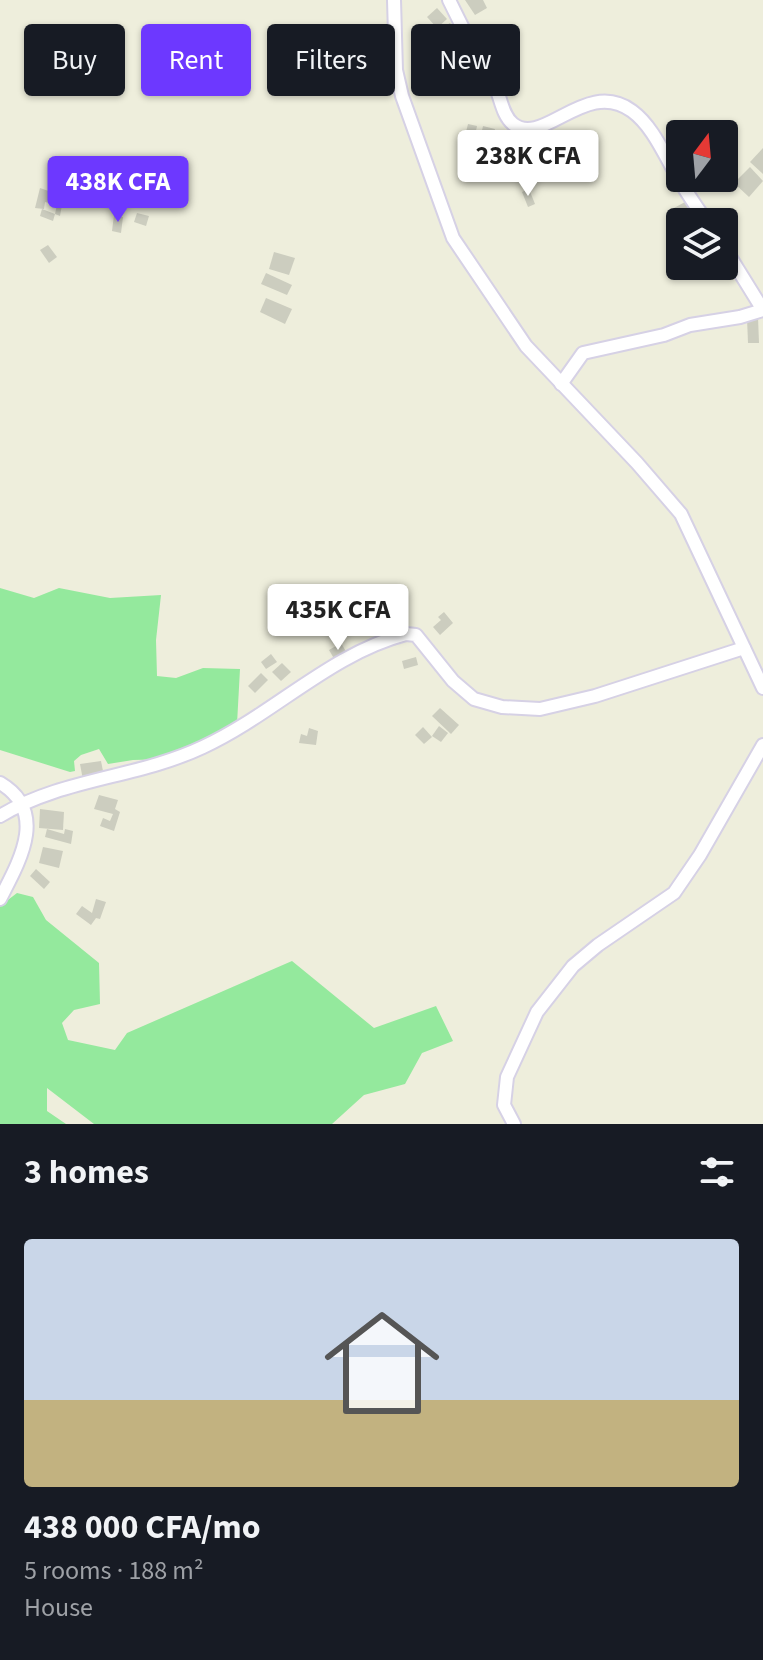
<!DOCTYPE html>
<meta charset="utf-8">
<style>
:root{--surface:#171b24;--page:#20242c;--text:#f1f3f6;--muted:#9ea1a6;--accent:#6d38ff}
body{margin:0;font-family:"Source Sans 3",sans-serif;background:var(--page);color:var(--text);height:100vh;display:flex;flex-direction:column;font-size:30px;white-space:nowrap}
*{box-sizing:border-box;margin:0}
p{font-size:26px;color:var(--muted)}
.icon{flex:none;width:44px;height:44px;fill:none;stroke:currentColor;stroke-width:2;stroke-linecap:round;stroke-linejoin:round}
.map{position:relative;height:1124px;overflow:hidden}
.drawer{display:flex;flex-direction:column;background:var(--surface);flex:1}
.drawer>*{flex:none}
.hud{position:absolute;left:24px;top:24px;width:716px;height:72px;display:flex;gap:16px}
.needle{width:52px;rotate:16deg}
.controls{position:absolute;left:666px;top:120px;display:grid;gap:16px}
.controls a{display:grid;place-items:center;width:72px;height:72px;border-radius:8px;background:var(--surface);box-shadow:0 2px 6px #0004;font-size:40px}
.price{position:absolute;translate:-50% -68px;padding:0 18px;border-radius:8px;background:#fff;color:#222;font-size:26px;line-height:52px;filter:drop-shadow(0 2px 4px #0008)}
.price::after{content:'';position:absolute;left:50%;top:48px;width:24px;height:18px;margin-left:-12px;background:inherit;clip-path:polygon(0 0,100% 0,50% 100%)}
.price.current{background:var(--accent);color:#fff}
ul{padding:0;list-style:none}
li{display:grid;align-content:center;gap:16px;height:424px;padding:0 24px}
li span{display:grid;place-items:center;height:248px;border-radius:8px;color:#555}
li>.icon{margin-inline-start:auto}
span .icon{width:144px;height:144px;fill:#fffc;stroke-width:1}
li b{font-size:34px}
h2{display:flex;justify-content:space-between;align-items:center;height:96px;padding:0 24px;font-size:34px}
.pill{padding:0 28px;border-radius:8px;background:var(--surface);box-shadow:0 2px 6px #0004;font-size:28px;line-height:72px}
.pill.current{background:var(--accent);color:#fff}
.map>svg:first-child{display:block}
.green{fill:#94e99d}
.building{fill:#cccdbf}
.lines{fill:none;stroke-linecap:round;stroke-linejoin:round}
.minor-casing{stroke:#d6d1e5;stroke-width:16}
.minor{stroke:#fff;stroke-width:12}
</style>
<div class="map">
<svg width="763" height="1124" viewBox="0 0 763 1124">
<rect width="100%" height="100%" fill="#eeeedc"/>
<!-- green -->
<g class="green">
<path d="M0 588 34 598 59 588 110 598 161 595 156 640 157 676 176 678 203 668 240 669 237 724 169 759 133 760 108 764 99 749 81 755 74 761 75 771 70 772 0 750Z"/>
<path d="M17 893 33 897 46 920 99 963 100 1004 74 1010 62 1023 68 1040 115 1050 127 1033 292 961 374 1028 436 1006 453 1041 422 1053 405 1084 364 1095 332 1124H94L47 1088V1111L66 1124H0V906Z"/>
</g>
<!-- building -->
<g class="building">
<path d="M465 0H483L487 8 475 15Z"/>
<path d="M437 8 447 19 437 28 427 17Z"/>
<path d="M450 23 456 32 445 39 439 30Z"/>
<path d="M461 69 476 85 465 95 450 79Z"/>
<path d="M468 124 477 126 473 146 463 144Z"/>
<path d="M483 126 495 129 490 151 478 148Z"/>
<path d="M763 148V174L750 162Z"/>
<path d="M750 167 763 181 749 197 734 183Z"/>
<path d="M40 188 60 195 57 205 45 202 44 209 35 208Z"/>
<path d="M529 189 535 204 528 207 522 192Z"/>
<path d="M685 202 692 215 681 221 674 208Z"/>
<path d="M57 204 62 205 60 216 55 214 53 221 40 216 42 209 55 214Z"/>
<path d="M137 213 149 216 146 226 134 222Z"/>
<path d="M114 215 123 217 121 233 112 231Z"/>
<path d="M48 245 57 257 49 263 40 250Z"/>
<path d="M274 252 295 258 289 275 269 269Z"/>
<path d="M266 273 292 285 287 295 261 284Z"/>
<path d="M266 298 292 309 285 324 260 312Z"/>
<path d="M758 317 759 343H748L747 318Z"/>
<path d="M444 612 453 623 440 635 433 627 441 620 438 617Z"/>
<path d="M341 643 348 655 336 662 329 650Z"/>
<path d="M271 654 277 662 266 669 261 662Z"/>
<path d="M416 657 418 665 404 669 402 661Z"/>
<path d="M282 663 291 672 281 681 272 672Z"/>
<path d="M261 673 268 680 255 693 248 686Z"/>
<path d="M440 708 459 725 451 734 432 716Z"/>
<path d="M439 726 448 733 441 742 432 736Z"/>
<path d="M423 727 432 737 424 744 415 735Z"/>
<path d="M309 728 318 731 316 745 299 743 301 734 307 736Z"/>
<path d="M101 761 104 776 83 780 80 764Z"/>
<path d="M99 795 118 800 115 809 120 812 114 831 100 826 103 818 110 821 113 814 94 809Z"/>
<path d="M40 809 64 812 63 830 39 828Z"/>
<path d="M47 829 64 834 65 829 73 831 71 844 45 837Z"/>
<path d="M43 847 63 851 59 868 39 863Z"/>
<path d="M36 869 50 882 44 889 30 876Z"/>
<path d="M96 899 106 902 100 919 96 918 91 925 76 914 82 906 92 913Z"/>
</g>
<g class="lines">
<!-- minor casing -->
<g class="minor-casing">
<g id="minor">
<path d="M394 0 396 70 402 96 453 238 526 346 637 463 681 514 763 688"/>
<path d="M449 0C457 16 465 33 474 49 480 62 489 73 495 86 501 98 502 115 513 124 543 148 586 77 632 111 654 127 666 159 680 181 688 195 698 209 707 222"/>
<path d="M724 247 763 310"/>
<path d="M561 384 583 353 664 335 690 325 740 317 763 310"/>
<path d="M0 783C49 812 19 862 0 899"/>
<path d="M0 816C63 778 138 778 203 747 274 714 330 654 406 634L416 635 453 681 474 699 502 707 540 709 595 696 744 648"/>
<path d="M514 1124 504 1105 507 1077 537 1012 573 966 598 945 674 893 700 855 763 745"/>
</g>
</g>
<!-- minor -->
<use href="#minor" class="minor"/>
</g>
</svg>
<div class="controls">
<a><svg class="needle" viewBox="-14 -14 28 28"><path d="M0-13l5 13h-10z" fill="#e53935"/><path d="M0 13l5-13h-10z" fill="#9ea1a6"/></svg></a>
<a><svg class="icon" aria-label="layers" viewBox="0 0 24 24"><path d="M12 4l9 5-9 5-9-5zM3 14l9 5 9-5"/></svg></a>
</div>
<b class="price" style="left:528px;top:198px">238K CFA</b>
<b class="price current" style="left:118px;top:224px">438K CFA</b>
<b class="price" style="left:338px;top:652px">435K CFA</b>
<div class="hud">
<a class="pill">Buy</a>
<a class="pill current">Rent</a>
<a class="pill">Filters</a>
<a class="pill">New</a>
</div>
</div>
<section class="drawer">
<h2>3 homes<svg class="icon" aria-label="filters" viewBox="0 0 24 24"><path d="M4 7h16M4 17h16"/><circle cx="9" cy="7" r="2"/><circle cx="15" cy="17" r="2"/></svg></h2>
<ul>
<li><span style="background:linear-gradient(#c9d6e8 65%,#c2b280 0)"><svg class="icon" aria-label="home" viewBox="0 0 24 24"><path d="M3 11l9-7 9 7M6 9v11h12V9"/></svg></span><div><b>438 000 CFA/mo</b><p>5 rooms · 188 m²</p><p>House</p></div></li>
</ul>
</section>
